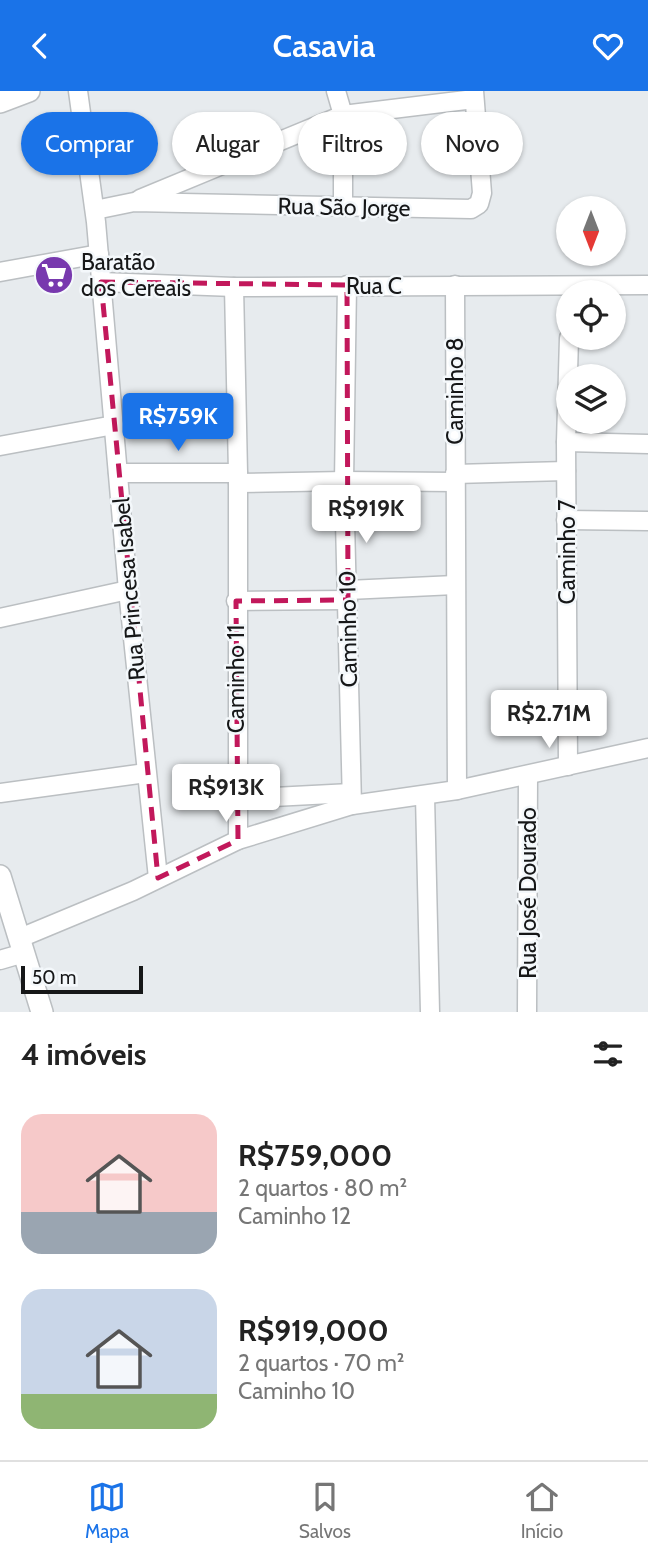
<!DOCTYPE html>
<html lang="pt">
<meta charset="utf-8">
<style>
:root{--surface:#fff;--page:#f2f2f2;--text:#222;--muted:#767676;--line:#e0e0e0;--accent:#1a73e8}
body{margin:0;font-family:Cabin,sans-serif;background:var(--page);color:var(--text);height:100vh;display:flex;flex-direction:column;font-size:26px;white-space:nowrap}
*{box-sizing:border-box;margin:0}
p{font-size:23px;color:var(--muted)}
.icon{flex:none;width:38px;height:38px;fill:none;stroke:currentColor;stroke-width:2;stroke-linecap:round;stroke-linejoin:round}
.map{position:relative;height:921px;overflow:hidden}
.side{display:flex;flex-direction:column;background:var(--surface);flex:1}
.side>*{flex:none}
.top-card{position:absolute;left:21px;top:21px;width:607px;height:63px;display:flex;gap:14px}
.needle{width:46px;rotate:180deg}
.buttons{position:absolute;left:556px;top:105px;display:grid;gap:14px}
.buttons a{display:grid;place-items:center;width:70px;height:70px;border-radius:50%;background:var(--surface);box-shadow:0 2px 5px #0004;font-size:35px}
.scale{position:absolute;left:21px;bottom:18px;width:122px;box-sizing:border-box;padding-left:7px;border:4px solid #161718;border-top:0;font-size:19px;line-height:24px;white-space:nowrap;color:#161718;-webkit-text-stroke:5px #f4f8fb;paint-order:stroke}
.price{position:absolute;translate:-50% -60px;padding:0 16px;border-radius:7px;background:#fff;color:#222;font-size:23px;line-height:46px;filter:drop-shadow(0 2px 4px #0008)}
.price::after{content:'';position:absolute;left:50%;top:42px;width:21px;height:16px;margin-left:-10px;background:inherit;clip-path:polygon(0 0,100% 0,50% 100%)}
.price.on{background:var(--accent);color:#fff}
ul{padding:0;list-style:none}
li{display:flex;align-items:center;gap:21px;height:175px;padding:0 21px}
li span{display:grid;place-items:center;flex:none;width:196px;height:140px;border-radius:21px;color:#555}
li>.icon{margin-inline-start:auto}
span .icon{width:84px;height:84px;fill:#fffc;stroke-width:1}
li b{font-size:30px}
h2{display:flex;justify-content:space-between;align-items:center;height:84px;padding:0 21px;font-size:30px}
.pill{padding:0 24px;border-radius:32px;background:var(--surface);box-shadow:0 2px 5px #0004;font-size:24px;line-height:63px}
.pill.on{background:var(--accent);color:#fff}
header{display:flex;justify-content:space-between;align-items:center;height:91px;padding:0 21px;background:var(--accent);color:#fff;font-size:32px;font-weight:600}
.tab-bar{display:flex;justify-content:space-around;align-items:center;height:98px;border-top:2px solid var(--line);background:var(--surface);font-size:19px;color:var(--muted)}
.tab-bar a{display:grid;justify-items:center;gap:4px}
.tab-bar .on{color:var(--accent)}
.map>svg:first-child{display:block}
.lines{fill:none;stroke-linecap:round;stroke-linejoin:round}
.minor-casing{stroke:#bbbfc2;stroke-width:21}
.tertiary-casing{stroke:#bbbfc2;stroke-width:24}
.minor{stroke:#fff;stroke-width:18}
.tertiary{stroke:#fff;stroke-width:21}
.marked{fill:none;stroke:#c2185b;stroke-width:5;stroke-dasharray:14 9;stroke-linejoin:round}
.labels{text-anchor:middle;stroke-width:5;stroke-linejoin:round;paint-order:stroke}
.street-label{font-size:23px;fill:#161718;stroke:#f4f8fb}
.poi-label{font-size:23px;fill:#161718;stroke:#f4f8fb;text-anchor:start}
</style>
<header><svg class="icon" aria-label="back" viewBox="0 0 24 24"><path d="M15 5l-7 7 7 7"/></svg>Casavia<svg class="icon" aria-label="heart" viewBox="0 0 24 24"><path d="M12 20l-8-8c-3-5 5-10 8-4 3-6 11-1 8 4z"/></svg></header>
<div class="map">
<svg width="648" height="921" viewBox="0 0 648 921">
<rect width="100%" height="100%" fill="#e7ebee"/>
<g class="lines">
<!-- minor casing -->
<g class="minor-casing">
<g id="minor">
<path d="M78 0 96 131 128 499 158 787"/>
<path d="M336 0 343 24V116"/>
<path d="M140 108 343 24 474 8"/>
<path d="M95 119 134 111 471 118 479 113 482 102 474 0"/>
<path d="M0 181 99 163"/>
<path d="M101 191 234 196 648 194"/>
<path d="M347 194 344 390 352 714"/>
<path d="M455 194 457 699"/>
<path d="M234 196 238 382V749"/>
<path d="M566 351 648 353"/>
<path d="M0 355 114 334"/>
<path d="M118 382H238"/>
<path d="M455 383 566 380"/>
<path d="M238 392 344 390 455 391"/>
<path d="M566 429 648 430"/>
<path d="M348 499 455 494"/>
<path d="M236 510 348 509"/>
<path d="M0 527 128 499"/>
<path d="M568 675 566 351 569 247"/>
<path d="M0 702 146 682"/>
<path d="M425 705 430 921"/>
<path d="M237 708 351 702"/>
<path d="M20 847 133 800 238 749 352 714 457 699 648 657"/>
<path d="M0 869 24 862"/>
<path d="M527 921 528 684"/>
</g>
</g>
<!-- tertiary casing -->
<g class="tertiary-casing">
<g id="tertiary">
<path d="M0 11 29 0"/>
<path d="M0 785 42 921"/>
</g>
</g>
<!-- minor -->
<use href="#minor" class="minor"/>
<!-- tertiary -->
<use href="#tertiary" class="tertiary"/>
</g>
<!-- marked area -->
<path class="marked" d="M101 191 347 194 348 509 236 510 238 749 158 787Z"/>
<!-- icons -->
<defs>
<g id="supermarket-disc" transform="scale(2.0125)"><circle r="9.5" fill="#7839ae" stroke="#f4f8fb"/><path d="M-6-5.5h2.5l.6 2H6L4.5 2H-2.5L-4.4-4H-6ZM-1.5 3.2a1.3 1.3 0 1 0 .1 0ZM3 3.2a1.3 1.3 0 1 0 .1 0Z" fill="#fff"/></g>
</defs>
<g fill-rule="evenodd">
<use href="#supermarket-disc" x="54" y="184"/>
</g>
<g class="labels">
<!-- street labels -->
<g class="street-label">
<text transform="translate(344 116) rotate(1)" y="8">Rua São Jorge</text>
<text x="374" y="203">Rua C</text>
<text transform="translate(455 300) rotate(-90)" y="8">Caminho 8</text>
<text transform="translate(567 461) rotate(-90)" y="8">Caminho 7</text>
<text transform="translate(129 498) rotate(-95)" y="8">Rua Princesa Isabel</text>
<text transform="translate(348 538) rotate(-91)" y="8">Caminho 10</text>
<text transform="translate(236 588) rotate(-90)" y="8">Caminho 11</text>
<text transform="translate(528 802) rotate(-90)" y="8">Rua José Dourado</text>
</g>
<!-- poi labels -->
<g class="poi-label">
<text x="81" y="179">Baratão<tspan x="81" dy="26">dos Cereais</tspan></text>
</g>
</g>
</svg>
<div class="buttons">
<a><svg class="needle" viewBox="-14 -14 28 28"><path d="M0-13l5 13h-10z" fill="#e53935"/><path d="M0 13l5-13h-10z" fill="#767676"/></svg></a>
<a><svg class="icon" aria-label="locate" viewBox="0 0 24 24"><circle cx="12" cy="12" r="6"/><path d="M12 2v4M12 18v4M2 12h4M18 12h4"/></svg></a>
<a><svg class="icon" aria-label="layers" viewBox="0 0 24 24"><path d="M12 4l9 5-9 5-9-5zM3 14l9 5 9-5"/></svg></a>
</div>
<div class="scale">50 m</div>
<b class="price on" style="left:178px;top:362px">R$759K</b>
<b class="price" style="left:366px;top:454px">R$919K</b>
<b class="price" style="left:549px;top:659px">R$2.71M</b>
<b class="price" style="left:226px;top:733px">R$913K</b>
<div class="top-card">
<a class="pill on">Comprar</a>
<a class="pill">Alugar</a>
<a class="pill">Filtros</a>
<a class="pill">Novo</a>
</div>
</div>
<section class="side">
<h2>4 imóveis<svg class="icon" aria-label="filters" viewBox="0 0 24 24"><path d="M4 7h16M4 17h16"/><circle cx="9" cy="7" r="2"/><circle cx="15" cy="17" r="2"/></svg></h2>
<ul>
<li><span style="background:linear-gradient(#f6c9c9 70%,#9aa5b1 0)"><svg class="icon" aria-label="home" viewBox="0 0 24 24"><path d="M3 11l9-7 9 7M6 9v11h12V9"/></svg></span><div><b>R$759,000</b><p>2 quartos · 80 m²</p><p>Caminho 12</p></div></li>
<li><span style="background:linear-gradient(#c9d6e8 75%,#8fb573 0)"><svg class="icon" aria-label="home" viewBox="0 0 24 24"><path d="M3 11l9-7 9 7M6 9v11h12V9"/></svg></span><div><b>R$919,000</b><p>2 quartos · 70 m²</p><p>Caminho 10</p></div></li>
</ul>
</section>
<nav class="tab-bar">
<a class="on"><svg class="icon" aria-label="map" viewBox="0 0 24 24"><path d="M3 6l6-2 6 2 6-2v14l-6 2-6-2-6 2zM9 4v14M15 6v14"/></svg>Mapa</a>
<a><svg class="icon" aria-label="saved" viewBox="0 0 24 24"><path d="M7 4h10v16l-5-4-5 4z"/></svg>Salvos</a>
<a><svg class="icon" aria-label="home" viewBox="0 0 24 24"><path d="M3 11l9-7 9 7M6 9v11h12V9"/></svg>Início</a>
</nav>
